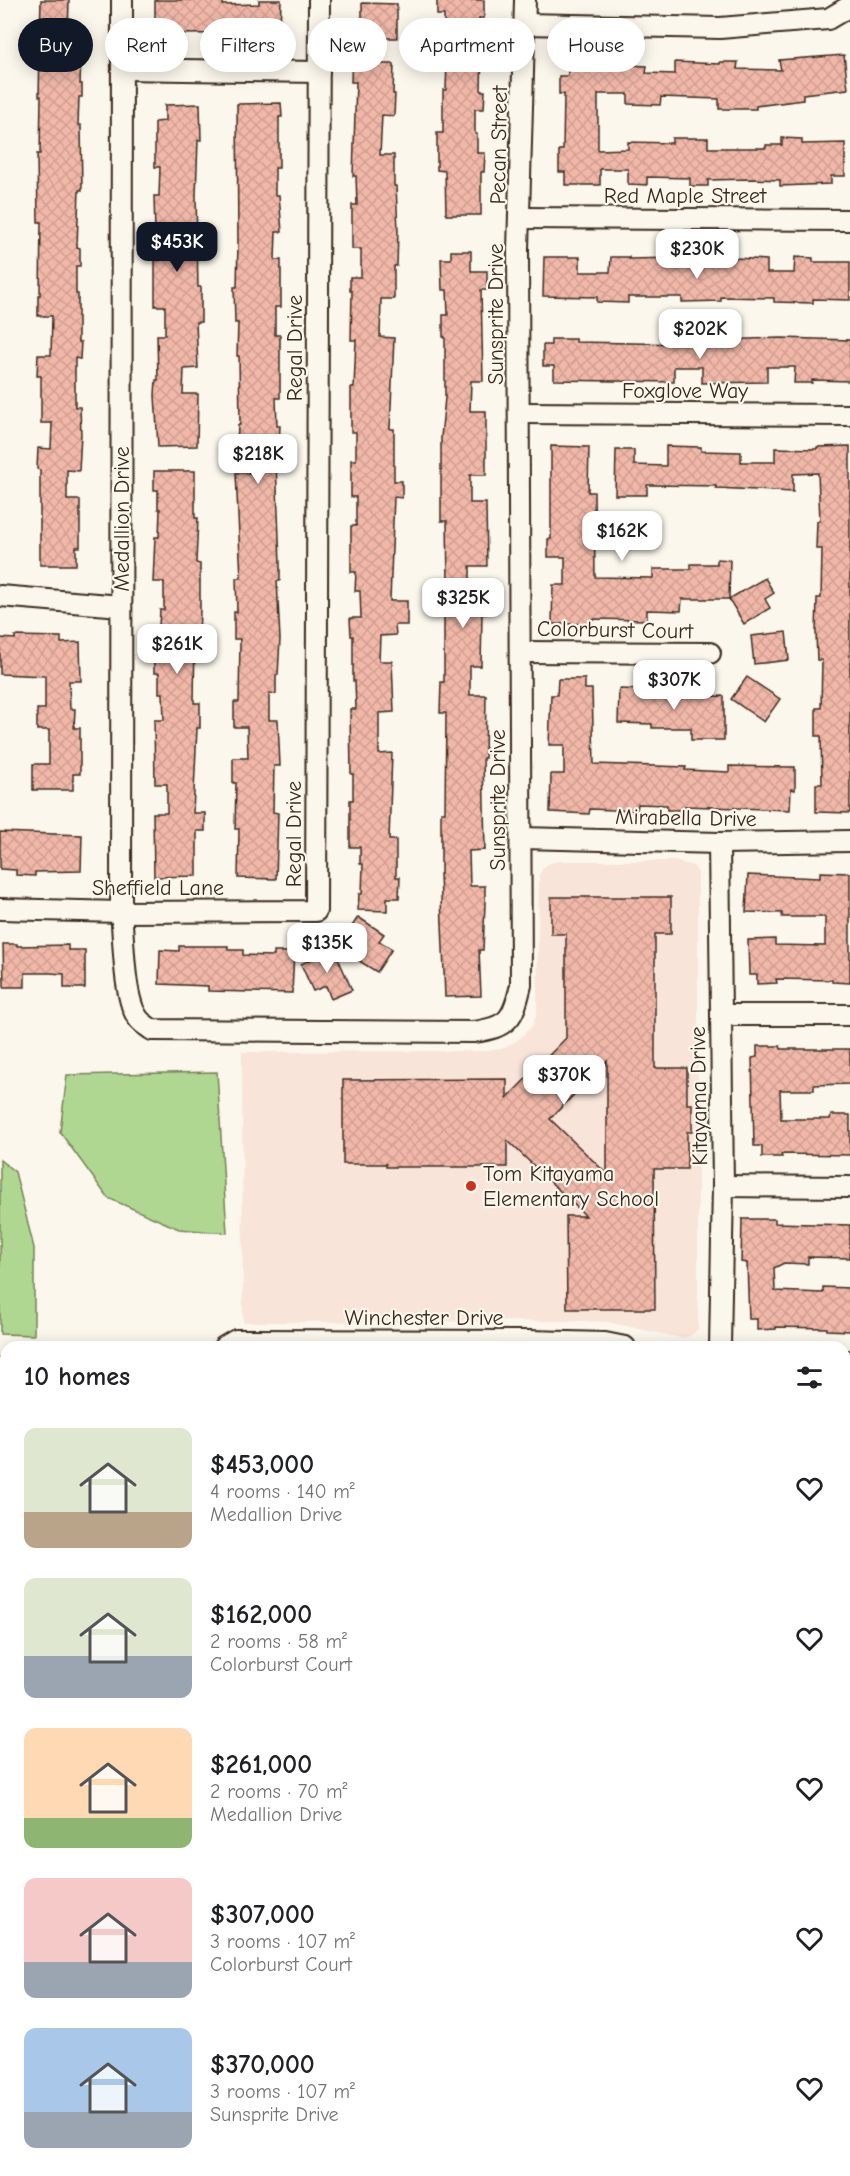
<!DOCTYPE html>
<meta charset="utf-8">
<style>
:root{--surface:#fff;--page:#f2f2f2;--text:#202124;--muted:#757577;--accent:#111827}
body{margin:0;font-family:"Comic Neue",sans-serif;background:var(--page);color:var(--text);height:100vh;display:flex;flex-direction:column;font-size:22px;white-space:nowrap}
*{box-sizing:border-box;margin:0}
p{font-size:20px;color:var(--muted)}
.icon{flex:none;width:33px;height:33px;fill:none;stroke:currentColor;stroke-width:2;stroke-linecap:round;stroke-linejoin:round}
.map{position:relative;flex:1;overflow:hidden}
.side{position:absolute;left:0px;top:1341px;width:850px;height:836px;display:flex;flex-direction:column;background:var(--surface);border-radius:18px 18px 0 0;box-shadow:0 3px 15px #0003}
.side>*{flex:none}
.hud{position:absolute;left:18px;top:18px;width:814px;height:54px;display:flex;gap:12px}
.price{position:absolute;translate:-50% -51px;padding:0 14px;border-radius:12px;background:#fff;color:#222;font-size:20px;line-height:39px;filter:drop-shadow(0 2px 3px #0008)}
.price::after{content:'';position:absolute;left:50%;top:36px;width:18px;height:14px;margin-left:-9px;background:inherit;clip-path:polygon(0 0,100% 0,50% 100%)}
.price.on{background:var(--accent);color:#fff}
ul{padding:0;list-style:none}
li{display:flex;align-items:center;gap:18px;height:150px;padding:0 24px}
li span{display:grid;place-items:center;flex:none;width:168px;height:120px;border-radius:12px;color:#555}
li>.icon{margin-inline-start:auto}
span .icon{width:72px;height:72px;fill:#fffc;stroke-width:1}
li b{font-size:26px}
h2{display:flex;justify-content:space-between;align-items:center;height:72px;padding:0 24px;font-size:26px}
.tag{padding:0 21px;border-radius:27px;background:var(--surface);box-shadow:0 3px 15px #0003;font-size:21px;line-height:54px}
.tag.on{background:var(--accent);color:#fff}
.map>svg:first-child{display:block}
.built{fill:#f8e4d8}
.green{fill:#b0d792;stroke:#768058;stroke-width:1.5}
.building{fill:url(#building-cross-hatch);stroke:#3b2a1e;stroke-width:1.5;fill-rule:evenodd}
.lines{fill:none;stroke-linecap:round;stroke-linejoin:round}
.minor-casing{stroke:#3b2a1e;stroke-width:24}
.tertiary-casing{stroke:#3b2a1e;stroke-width:28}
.secondary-casing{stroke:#3b2a1e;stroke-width:32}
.minor{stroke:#fbf7ec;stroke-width:20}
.tertiary{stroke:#fbf7ec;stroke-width:24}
.secondary{stroke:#fbf7ec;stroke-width:27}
.poi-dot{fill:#c8321e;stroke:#fbf7ec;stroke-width:2}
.labels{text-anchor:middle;stroke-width:4.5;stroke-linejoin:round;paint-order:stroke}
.street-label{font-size:22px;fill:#3b2a1e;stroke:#fbf7ec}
.poi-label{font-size:22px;fill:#3b2a1e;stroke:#fbf7ec;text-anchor:start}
</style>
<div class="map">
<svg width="850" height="2176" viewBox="0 0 850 2176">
<defs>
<pattern id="building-cross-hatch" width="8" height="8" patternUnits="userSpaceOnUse" patternTransform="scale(1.5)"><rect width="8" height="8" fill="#f1b8a9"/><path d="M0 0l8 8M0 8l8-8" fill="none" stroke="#d09e91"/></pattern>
</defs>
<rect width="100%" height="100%" fill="#fbf7ec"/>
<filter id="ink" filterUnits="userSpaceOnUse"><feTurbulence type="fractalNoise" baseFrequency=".0167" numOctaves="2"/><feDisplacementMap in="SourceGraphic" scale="12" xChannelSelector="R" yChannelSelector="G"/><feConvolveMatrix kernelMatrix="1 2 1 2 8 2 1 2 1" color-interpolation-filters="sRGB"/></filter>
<g filter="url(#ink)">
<!-- built -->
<path class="built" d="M558 861H675L694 866 698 873V1329L690 1336 681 1338 608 1322 582 1321 243 1322 242 1052 486 1051 504 1048 518 1040 533 1025 537 1012 539 875 543 868 548 864Z"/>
<!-- green -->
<g class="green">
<path d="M217 1072 227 1233 179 1229 108 1198 60 1132 67 1075Z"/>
<path d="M0 1160 15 1172 34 1248V1335L0 1334Z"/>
</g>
<!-- building -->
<g class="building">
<path d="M41 0H69L68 34H82L80 84H82V97H79L78 125H81L82 190H79L77 247 80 248V266H76V294H78V342H81L80 359 75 358V407H80L81 434 79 471 67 470V500H80V547H76V565H40V470L37 469 38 448 51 449 52 423H41V376H37L38 355H51L52 316H38V295H40L41 222H38L37 154H40L41 96H39L40 51 31 50V37H40Z"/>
<path d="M155 0H223V5L259 4V0H281L280 33 171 34V28L155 29Z"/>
<path d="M437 0H484V18H479V45H482L481 91H485L484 109H475V134H477V153H485L484 172H481V215H446L445 171 437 170V133H443V90H446L448 31H444V15H437Z"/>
<path d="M362 3 397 4V38H382L381 64H394L393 94H395L394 116 382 115 380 155H394V186H396L398 231 397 266H394V299H381L380 337 394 338 390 429H394V481H402V498L394 497 390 601H407V625H395L396 635 380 636 379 661H392L394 712 379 713V754L392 753 389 840H396V877H400L399 898H387V911L358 910 359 894H362L363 864H360V847H350V800H353V774H351L350 709H356L355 681H353V636H351L350 618H361L360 591H355L356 572H351V526H356V497H351V460H356V432H351V387H354L356 340H351L352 291H350V277H361V249H352V205H357L356 176H353L356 82H351L353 20H362Z"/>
<path d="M844 55 848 89 803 94V100L756 106V109H719V99L661 97 660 105 628 104V94H598V150L628 149V142L672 143V138H708V148H766V145H782V138L802 139V144L845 143V176H831V184L780 186V180L752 179 708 180V186H690V178L647 177V185L628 184V169H600V185H565V172H559V150H563L564 94H559V76H568L567 57H606V64L647 66 646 73 675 74V62L720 64V62H738L737 69 781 70 779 60Z"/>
<path d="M281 103 282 117H279V168H275V195H279L282 232H276L275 260H281V307H275V335H280V398H276L277 426H280L278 462H276L280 564V581H277L280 639 278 675H276V694L269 693V720H278L280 766H274L273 812 278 813 276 879 238 878 239 829H235L236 783H233V758H248L247 727H234V702H239L240 639H234V612H237L236 578H241L236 473H249L250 448 237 447 238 425H240L239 356H237L238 323H235L234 287H237L238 243 237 104Z"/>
<path d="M200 104 201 140H198L196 195 198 287H201V322H196L198 368 184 369 183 394H198L197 446 158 447 155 395 156 380H158L157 335H165V306H155V260H160L159 231H155L154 196H159L160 167H155V122L165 121V105Z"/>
<path d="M451 251H471V271H487V290H481L483 381H471L470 411H486V475H470V503H486L487 566H470V596H486V614H482L481 666H470V695H486L485 758H483L485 850 469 851 470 886H485V904L483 950H479L481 996 445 997 440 874H441V812H445L446 713H440L441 682H444V614H441L440 583H448L447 521H441V437L445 398V337H443V315H448L447 290H442L441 259H451Z"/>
<path d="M544 257H580V272H610L611 257H629V259L720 257 767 260V273H794L795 257 813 258V262H850V300L813 299V303L774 302V298L721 297V301L682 302V297H628V303L597 302V297L543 296Z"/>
<path d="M689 336H721V340L781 338 850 340V381L812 380V383H794L795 367H767V382L702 383V367H674V382L554 380V366H543V345H551V339H576V342L689 344Z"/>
<path d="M551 446 589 447 588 492H594L595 577 653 578V569H691V564H717V559L730 560 729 599 765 578 774 593 765 599 770 608 744 624 729 599H682L681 611 647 610V620L591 619V624H552L553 585H565V557H548V539H551Z"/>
<path d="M666 446 701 447V451L741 452V462H775V448L817 449V447L850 446V813L816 812V784H822L821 736H816V708H821L822 660H817L816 632 817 598H821L822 549H816L817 521H820L818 473 793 474V492L716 488V486L654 485H647V495H615L616 450H634V465L666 466Z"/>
<path d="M154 471H195V518H198L196 563 200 564V611L199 636 195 635 194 703H200V728H197L193 813H205V831H197V876L154 877 153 813H167V784H155L154 720H164L163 693H159V673H154V626H159L160 610H164V582H153L155 537H159L160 509H158V490H154Z"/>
<path d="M786 632 789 660 754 664 751 636Z"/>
<path d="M15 636 61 637V643L80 642 81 681H69L70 709H75L74 728H80V774H73V790H33V764H49V730H37V709H45V676L0 674V638L15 639Z"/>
<path d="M747 677 780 699 764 722 731 699Z"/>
<path d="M558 679H585V689H592L594 764 686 767 685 770 729 772V766L795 767V790L791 789 790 810 685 806 684 810H667V805L638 804 637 811 590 809 589 814 550 812 551 774H564V745H549L551 695H557Z"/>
<path d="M652 684H676L677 697 724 696V740H691V728H652V724L618 723 619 689 652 690Z"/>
<path d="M0 832 82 835 81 871 35 872V876L16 875V870L0 869Z"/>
<path d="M820 872 850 873V983L832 982V980L776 979 777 983 757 984V975H749L748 940 775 939V945L825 946V917H782V913L746 912 748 875 820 878Z"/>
<path d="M551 897H671V934H655V1068H687V1104H692V1132H687V1169H654L655 1309H567L566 1216H586L507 1140V1167H386V1164H343V1080L507 1079V1098L566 1038V934H551ZM607 1061V1174L550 1119Z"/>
<path d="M358 917 384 934 379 941 392 949 377 972 338 948Z"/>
<path d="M3 944H17V946L68 945V950H85V988H64V974L50 973H25V987H4Z"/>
<path d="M179 946H228V950H243V955L274 956V952H294L292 993 208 991V986L159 984 160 950 179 951Z"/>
<path d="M334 949 352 990 331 999 326 986 313 991 301 964Z"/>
<path d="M757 1046H780L781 1049H850V1084L814 1085V1090H780L781 1119H830L831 1115H850V1155L781 1154 782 1157H762V1146H754L752 1058 757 1057Z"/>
<path d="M742 1219H775V1223L850 1225V1258L808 1257V1264L784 1263 774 1268 775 1291 823 1293V1287L850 1288V1331L827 1330V1328L776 1327V1329L757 1330V1319H749L747 1263 741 1262Z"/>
</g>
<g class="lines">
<!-- minor casing -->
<g class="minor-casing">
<g id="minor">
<path d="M122 0 121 912C124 938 123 998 138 1018 141 1023 147 1026 152 1030L473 1032C509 1027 513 1019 521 985L518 249 525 0"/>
<path d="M524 24 720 28 828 19 850 6"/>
<path d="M122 69 319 72"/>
<path d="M520 218 850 220"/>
<path d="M520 413 850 415"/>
<path d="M0 596 121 606"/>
<path d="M520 652 710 653"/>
<path d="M522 838 719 843 850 841"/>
<path d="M719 843 723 1186 720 1347"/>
<path d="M0 909 121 912 316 911 319 0"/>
<path d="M721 1015H850"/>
<path d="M723 1186 850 1187"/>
<path d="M224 1347 236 1340 529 1341 605 1343 625 1347"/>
<path d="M844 1361H850"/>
<path d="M0 1369H6"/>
<path d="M844 1536H850"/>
<path d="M0 1570 6 1572"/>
<path d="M844 1711H850"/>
<path d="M0 1779 6 1781"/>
<path d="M844 1884H850"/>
<path d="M844 2066H850"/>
</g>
</g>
<!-- tertiary casing -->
<g class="tertiary-casing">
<path id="tertiary" d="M80 2176 81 2170"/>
</g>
<!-- secondary casing -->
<g class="secondary-casing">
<g id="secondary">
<path d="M0 1917 6 1919"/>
<path d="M0 1954 6 1956"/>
<path d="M627 2170 644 2176"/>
<path d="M758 2170 775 2176"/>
</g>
</g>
<!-- minor -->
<use href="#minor" class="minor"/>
<!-- tertiary -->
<use href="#tertiary" class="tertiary"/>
<!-- secondary -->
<use href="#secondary" class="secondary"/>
</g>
</g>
<!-- markers -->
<circle class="poi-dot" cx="471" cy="1186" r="6"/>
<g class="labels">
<!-- street labels -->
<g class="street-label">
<text transform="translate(498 145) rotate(-89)" y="8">Pecan Street</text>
<text x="685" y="203">Red Maple Street</text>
<text transform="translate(495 314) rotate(-90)" y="8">Sunsprite Drive</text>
<text transform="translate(294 348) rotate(-90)" y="8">Regal Drive</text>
<text x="685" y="398">Foxglove Way</text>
<text transform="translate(121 519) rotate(-90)" y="8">Medallion Drive</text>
<text transform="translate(615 629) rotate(1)" y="8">Colorburst Court</text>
<text transform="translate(497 800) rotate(-90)" y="8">Sunsprite Drive</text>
<text transform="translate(686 817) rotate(1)" y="8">Mirabella Drive</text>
<text transform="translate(293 834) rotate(-90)" y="8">Regal Drive</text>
<text x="158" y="895">Sheffield Lane</text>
<text transform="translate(698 1096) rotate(-91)" y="8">Kitayama Drive</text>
<text x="424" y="1325">Winchester Drive</text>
</g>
<!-- poi labels -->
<g class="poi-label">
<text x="483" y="1181">Tom Kitayama<tspan x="483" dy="25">Elementary School</tspan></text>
</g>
</g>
</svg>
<b class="price on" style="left:177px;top:273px">$453K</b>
<b class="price" style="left:697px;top:280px">$230K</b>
<b class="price" style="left:700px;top:360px">$202K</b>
<b class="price" style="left:258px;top:485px">$218K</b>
<b class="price" style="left:622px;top:562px">$162K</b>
<b class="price" style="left:463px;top:629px">$325K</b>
<b class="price" style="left:177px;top:675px">$261K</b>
<b class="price" style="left:674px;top:711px">$307K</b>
<b class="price" style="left:327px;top:974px">$135K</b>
<b class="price" style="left:564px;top:1106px">$370K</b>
<div class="hud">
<a class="tag on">Buy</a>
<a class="tag">Rent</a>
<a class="tag">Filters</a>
<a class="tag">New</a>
<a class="tag">Apartment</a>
<a class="tag">House</a>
</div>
<section class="side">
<h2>10 homes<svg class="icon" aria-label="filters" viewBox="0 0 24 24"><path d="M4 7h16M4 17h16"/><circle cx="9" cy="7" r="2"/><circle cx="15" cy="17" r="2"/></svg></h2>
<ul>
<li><span style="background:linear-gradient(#dfe7d0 70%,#b9a48a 0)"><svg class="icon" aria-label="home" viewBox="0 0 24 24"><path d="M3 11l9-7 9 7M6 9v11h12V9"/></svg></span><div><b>$453,000</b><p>4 rooms · 140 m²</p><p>Medallion Drive</p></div><svg class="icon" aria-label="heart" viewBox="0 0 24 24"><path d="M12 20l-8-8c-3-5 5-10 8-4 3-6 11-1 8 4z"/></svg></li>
<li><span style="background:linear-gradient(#dfe7d0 65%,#9aa5b1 0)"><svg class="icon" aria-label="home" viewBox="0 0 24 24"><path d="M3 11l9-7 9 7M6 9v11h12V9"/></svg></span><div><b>$162,000</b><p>2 rooms · 58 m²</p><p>Colorburst Court</p></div><svg class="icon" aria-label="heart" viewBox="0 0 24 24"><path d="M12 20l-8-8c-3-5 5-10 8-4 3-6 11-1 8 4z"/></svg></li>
<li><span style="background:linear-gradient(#ffd9b3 75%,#8fb573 0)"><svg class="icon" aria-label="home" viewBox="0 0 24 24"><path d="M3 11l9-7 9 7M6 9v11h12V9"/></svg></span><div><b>$261,000</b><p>2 rooms · 70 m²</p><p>Medallion Drive</p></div><svg class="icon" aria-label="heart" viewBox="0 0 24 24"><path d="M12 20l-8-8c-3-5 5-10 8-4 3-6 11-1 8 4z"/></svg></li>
<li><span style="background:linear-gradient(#f6c9c9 70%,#9aa5b1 0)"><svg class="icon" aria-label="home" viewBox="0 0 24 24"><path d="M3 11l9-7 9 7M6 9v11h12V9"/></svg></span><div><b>$307,000</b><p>3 rooms · 107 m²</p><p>Colorburst Court</p></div><svg class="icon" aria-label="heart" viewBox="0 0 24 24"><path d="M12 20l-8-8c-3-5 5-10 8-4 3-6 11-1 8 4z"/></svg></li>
<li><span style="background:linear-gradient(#a9c7e8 70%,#9aa5b1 0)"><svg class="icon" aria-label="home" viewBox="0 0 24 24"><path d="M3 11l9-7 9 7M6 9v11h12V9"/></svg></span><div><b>$370,000</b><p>3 rooms · 107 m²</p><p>Sunsprite Drive</p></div><svg class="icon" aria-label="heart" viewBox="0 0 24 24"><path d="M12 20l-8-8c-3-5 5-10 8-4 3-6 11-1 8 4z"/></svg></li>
</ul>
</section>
</div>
